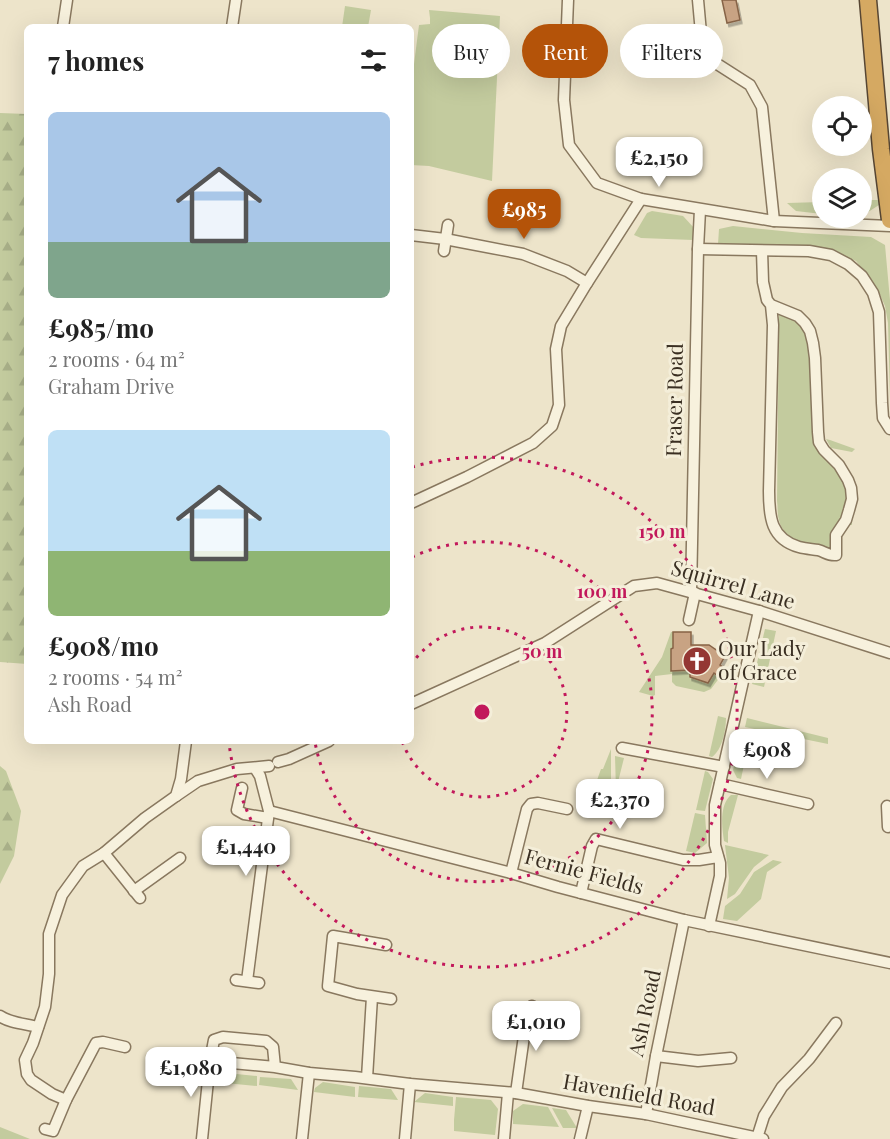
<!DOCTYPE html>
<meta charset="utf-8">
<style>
:root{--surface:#fff;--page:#f2f2f2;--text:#222;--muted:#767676;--accent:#b45309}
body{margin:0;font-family:"Playfair Display",serif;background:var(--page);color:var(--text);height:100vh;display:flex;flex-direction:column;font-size:22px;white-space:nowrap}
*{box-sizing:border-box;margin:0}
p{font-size:20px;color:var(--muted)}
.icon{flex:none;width:33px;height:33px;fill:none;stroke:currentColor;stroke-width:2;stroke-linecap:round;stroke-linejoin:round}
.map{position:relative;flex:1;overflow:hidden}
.drawer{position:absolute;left:24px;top:24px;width:390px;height:720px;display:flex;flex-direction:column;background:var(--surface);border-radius:9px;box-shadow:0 6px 24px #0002}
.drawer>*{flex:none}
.top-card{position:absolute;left:432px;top:24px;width:368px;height:54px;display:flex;gap:12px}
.buttons{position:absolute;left:812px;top:96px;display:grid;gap:12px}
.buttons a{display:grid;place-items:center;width:60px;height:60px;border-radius:50%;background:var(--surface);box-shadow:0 6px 24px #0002;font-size:30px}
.price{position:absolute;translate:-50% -51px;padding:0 14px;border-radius:12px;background:#fff;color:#222;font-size:20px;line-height:39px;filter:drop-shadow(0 2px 3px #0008)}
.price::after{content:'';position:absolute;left:50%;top:36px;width:18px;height:14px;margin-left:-9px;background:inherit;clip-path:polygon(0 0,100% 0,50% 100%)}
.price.on{background:var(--accent);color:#fff}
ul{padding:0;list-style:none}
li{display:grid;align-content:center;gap:12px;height:318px;padding:0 24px}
li span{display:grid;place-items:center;height:186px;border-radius:9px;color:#555}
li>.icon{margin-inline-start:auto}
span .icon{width:108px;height:108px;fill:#fffc;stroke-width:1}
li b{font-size:26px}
h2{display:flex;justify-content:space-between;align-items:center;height:72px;padding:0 24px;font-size:26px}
.pill{padding:0 21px;border-radius:27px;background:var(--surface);box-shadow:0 6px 24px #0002;font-size:21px;line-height:54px}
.pill.on{background:var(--accent);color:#fff}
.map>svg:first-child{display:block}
.green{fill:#c3cb9e}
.forest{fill:url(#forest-firs)}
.building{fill:#c8a383;stroke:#866346;stroke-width:1.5;filter:url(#shadow)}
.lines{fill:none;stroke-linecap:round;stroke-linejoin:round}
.minor-casing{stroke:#89785f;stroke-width:13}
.highway-casing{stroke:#574633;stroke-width:19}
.minor{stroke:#f7f1dd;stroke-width:10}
.highway{stroke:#d5a962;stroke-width:16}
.ring{fill:none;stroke:#c2185b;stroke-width:3;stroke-dasharray:3 6}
.labels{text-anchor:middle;stroke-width:6;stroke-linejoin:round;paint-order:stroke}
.street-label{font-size:21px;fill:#3a2f22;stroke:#f4eed9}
.poi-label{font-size:21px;fill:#3a2f22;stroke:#f4eed9;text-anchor:start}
.centre{fill:#c2185b;stroke:#f4eed9;stroke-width:3}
.ring-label{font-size:18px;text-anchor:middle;font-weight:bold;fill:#c2185b;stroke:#f4eed9;stroke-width:6;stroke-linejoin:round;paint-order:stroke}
</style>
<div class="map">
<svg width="890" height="1139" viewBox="0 0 890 1139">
<defs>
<pattern id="forest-firs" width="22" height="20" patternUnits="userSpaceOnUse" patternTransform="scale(1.5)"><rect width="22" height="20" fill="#c3cb9e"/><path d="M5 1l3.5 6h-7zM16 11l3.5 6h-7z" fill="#a8af88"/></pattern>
<filter id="shadow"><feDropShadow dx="2" dy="3.5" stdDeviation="0" flood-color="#0004"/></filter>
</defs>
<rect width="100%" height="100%" fill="#ede4ca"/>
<!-- green -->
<g class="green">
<path d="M345 6 371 10 368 27H342Z"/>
<path d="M429 10 500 16 492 181 429 166 411 165V64H414L419 25 430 24V18Z"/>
<path d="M861 200H879V205L865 214H861Z"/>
<path d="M822 202V214L796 211 787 203Z"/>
<path d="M652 211 683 216 695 229 693 240 641 238 634 235 647 213Z"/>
<path d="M733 226 802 233 871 237 885 245 890 300V399L888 323 885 306 878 290 856 261 838 253 718 244 719 229Z"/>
<path d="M785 311 812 331 820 439 853 497 852 525H838L836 550C816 546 784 544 779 520 777 514 778 507 777 501L779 312Z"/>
<path d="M826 439 830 440 855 449 852 452 831 448Z"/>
<path d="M765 629 776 631 764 687 752 684Z"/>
<path d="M671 632H673V649H671V671L686 670 690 668V677L707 682 714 673 720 677 711 689 704 692 676 686 672 682V674L655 676V695L653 696 639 692 662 657Z"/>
<path d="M718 716 726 718C726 730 722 750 712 757L709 756Z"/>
<path d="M747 718 828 738V744L745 727Z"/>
<path d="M742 730 751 732 741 779 737 778 733 770Z"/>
<path d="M611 749V800L591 797 601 769H603Z"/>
<path d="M615 756 624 758 616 790Z"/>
<path d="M705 771 708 772 713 779 705 811 696 810Z"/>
<path d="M731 795H738L728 832V843L724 841C722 827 719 805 731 795Z"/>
<path d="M695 813 705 815 707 843 695 853 686 851Z"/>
<path d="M725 845 769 855 754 867 735 894 727 899 729 878Z"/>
<path d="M773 860 782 862 767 872 761 899 737 921 723 919 725 906 740 894 754 872Z"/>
<path d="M217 1072 257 1076V1086L215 1082Z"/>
<path d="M260 1077 291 1079 298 1090 259 1085Z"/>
<path d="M323 1082 355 1087V1097L314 1092 315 1088Z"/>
<path d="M359 1086 391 1089 398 1100 358 1097Z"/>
<path d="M425 1093 453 1097V1106L414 1102Z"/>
<path d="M456 1097 491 1100 498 1109 495 1135 454 1131V1120Z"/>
<path d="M523 1104 548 1107 559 1127 513 1124V1111Z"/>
<path d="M552 1108 566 1110 577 1128H563Z"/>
<path d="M0 1127 30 1139H0Z"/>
</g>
<!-- forest -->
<g class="forest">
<path d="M0 113 27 114V664L0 662Z"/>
<path d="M0 766 6 771 21 811 14 856 0 884Z"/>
</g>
<!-- building -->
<g class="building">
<path d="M722 0H736L740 20 727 23Z"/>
<path d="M673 632H691V645H709L725 656 720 665 724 668 718 676 714 673 708 683 690 677V670L671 671V649L673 648Z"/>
</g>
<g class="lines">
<!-- minor casing -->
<g class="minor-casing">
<g id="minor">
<path d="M568 0 564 100 569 145 597 183 641 199 774 221 890 226"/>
<path d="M698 0 701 33 714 62 750 85 762 107 774 221"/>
<path d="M63 27 67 0"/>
<path d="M232 27 236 0"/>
<path d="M411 235 445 239 523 254 567 271 587 283"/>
<path d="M698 249 809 251 831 255 848 264 862 276 873 293 879 312 882 403 883 418 890 429"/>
<path d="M444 251 448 225"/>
<path d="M762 251 763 282 767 300 771 305 798 316 805 323 810 331 813 343 815 358 818 432 819 442 824 450 839 465 848 480 851 488 852 499 849 510 846 520 836 535V555C829 556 825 552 818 550 812 549 806 549 799 547 771 539 769 517 769 491L773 325 771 305"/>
<path d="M411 503 467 477 533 443 552 426 559 405 556 349 561 326 587 283 641 199"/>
<path d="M691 592 698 249 700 210"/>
<path d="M689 620 695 593"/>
<path d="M411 704 545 643 634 586 657 583 759 611 890 653"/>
<path d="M622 748 724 767"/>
<path d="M278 762 289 759 329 741"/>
<path d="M720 784 808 804"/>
<path d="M242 788 237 810 244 814 268 818"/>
<path d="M176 796 198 781 237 769 269 766"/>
<path d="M887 806 888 827"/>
<path d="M269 811 511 873 558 887 684 920 890 963"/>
<path d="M104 853 140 898"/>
<path d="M511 873 527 809 531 804 538 803 567 809"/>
<path d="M134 891 180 858"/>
<path d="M581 893 592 846 596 839 683 860H699L718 857"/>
<path d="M709 926 720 876V863L715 845V805L759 611"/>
<path d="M386 945 333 936 328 986 357 994 391 999"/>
<path d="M236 980 259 983"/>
<path d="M247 981 269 811 260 776 255 768"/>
<path d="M0 1016C9 1023 27 1024 38 1027"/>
<path d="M170 1056 210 1061 202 1139"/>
<path d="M656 1056 698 1061 731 1058"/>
<path d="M275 1067 273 1047 266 1041 223 1037 214 1040 210 1061 275 1067 309 1073 355 1077 410 1084 516 1093 588 1106 646 1114 763 1139"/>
<path d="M367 1078 372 997"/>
<path d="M516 1093 524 1036 532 1006"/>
<path d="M66 1100 52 1094 31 1080 27 1074 25 1060 33 1043 45 1007 49 974V934L62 895 83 866 104 853 145 818 176 796 181 779 186 741"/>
<path d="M646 1114 656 1056 684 920"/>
<path d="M45 1129 53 1131 66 1100 96 1043 103 1042 125 1047"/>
<path d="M757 1138 764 1116 782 1087 809 1059 836 1023"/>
<path d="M302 1139 309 1073"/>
<path d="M405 1139 410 1084"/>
<path d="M504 1139 508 1093"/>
<path d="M580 1139 588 1106"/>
</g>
</g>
<!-- highway casing -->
<g class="highway-casing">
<path id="highway" d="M868 0 881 149 890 220"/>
</g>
<!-- minor -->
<use href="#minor" class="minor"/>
<!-- highway -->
<use href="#highway" class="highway"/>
</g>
<!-- distance rings -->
<g class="ring">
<path d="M411 665A85 85 0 1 1 402 741"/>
<path d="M412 557A170 170 0 1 1 315 742"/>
<path d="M412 467A255 255 0 1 1 229 743"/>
</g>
<!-- icons -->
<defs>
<g id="church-disc" transform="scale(1.5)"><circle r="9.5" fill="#943733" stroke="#f4eed9"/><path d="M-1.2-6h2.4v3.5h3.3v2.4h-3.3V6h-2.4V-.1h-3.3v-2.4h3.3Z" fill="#fff"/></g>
</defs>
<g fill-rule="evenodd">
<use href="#church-disc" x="697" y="661"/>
</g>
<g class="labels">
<!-- street labels -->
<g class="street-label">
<text transform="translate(675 400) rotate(-89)" y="7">Fraser Road</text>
<text transform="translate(733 585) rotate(16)" y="7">Squirrel Lane</text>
<text transform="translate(584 872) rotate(15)" y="7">Fernie Fields</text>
<text transform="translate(645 1013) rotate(-78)" y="7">Ash Road</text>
<text transform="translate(639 1095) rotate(10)" y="7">Havenfield Road</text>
</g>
<!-- poi labels -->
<g class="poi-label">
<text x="718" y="656">Our Lady<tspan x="718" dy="24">of Grace</tspan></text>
</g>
</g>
<circle cx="482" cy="712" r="9" class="centre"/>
<g class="ring-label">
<text x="662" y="538">150 m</text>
<text x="602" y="598">100 m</text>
<text x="542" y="658">50 m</text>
</g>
</svg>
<div class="buttons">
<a><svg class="icon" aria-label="locate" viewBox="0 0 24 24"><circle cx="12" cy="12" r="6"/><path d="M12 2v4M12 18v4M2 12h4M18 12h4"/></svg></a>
<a><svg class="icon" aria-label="layers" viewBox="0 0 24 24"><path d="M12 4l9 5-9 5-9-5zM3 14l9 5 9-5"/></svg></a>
</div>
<b class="price" style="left:659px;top:188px">£2,150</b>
<b class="price on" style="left:524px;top:240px">£985</b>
<b class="price" style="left:767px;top:780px">£908</b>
<b class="price" style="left:620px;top:830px">£2,370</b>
<b class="price" style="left:246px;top:877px">£1,440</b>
<b class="price" style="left:536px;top:1052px">£1,010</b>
<b class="price" style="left:191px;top:1098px">£1,080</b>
<div class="top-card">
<a class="pill">Buy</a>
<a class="pill on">Rent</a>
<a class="pill">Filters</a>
</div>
<section class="drawer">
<h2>7 homes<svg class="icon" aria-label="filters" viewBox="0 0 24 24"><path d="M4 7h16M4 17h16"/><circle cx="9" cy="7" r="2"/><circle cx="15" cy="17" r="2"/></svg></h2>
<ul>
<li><span style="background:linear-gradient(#a9c7e8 70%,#7fa58c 0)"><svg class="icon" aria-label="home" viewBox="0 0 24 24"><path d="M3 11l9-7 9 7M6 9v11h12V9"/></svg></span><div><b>£985/mo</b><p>2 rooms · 64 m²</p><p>Graham Drive</p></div></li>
<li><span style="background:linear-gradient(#bfe0f5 65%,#8fb573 0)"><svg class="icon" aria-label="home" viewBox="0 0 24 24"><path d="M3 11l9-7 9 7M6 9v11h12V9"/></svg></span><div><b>£908/mo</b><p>2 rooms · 54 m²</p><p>Ash Road</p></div></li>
</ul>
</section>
</div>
